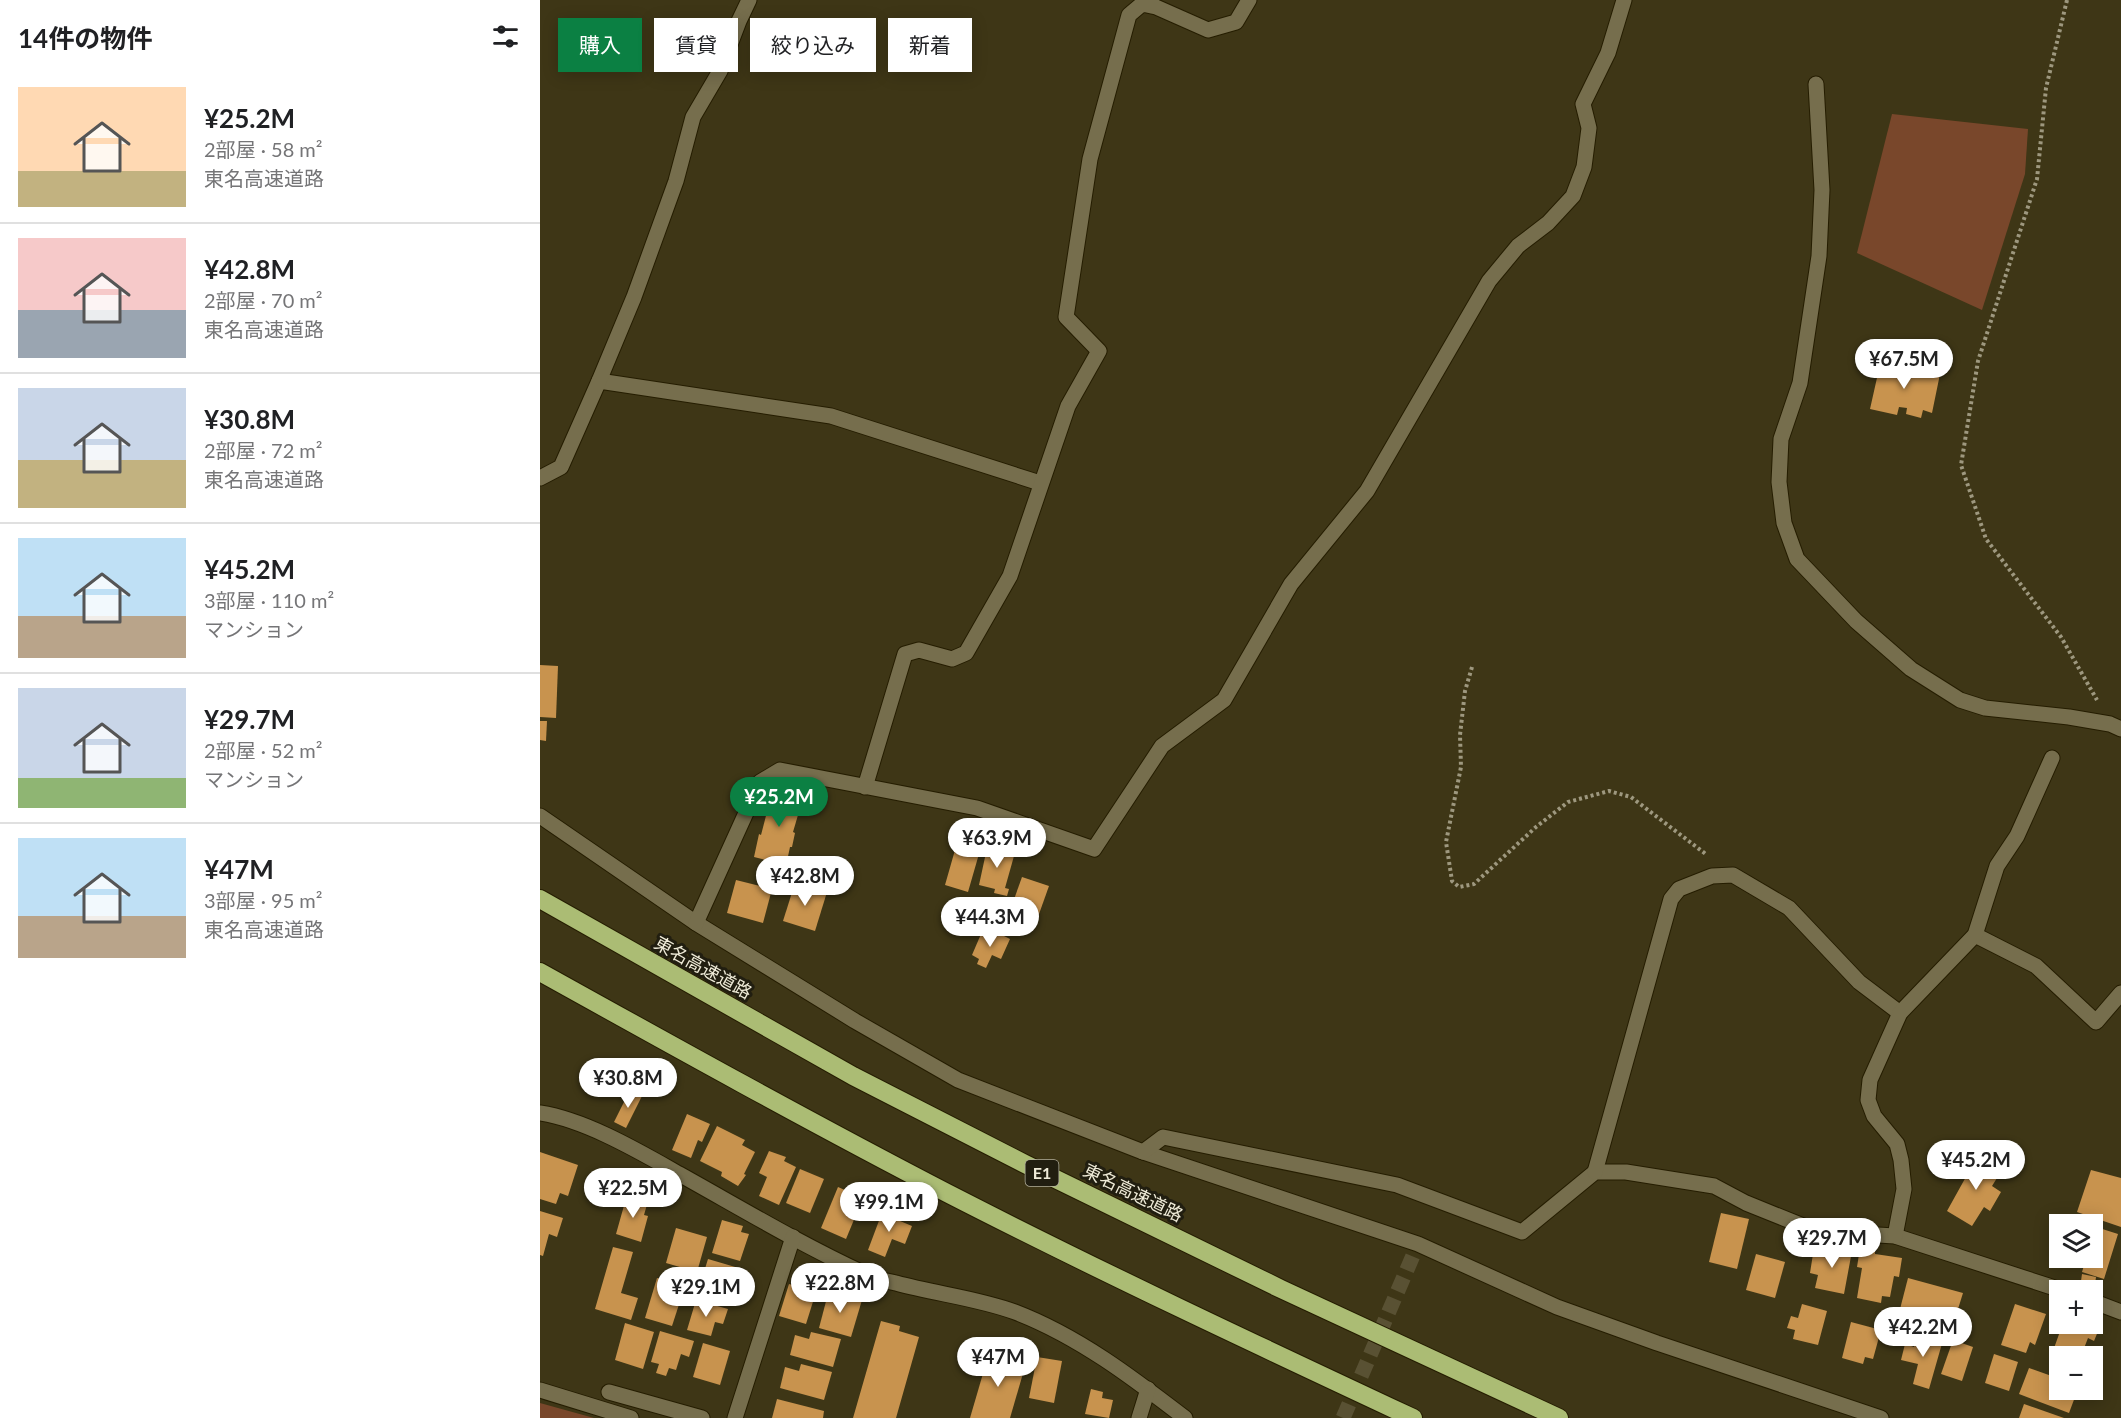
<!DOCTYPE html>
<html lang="ja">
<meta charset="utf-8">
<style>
:root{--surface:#fff;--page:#f6f6f6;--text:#202124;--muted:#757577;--line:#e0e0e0;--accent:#0b8043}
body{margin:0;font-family:Lato,"Noto Sans JP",sans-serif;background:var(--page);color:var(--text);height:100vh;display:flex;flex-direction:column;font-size:22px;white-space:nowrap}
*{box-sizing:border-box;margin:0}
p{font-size:20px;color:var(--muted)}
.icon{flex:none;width:33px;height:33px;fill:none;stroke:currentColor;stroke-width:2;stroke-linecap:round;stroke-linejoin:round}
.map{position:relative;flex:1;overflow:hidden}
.details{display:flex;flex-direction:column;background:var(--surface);width:540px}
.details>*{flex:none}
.top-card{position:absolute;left:18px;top:18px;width:570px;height:54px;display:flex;gap:12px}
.tools{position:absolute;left:1509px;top:1214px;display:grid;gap:12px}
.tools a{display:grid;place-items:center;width:54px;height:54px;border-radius:0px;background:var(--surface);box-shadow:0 3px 15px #0003;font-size:30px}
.price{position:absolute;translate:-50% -51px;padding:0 14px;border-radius:21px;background:#fff;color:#222;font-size:20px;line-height:39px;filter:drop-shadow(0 2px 3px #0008)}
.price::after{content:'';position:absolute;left:50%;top:36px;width:18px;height:14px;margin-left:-9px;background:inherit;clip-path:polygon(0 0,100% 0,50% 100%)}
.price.active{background:var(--accent);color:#fff}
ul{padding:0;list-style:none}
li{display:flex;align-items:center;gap:18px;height:150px;padding:0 18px}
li+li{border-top:2px solid var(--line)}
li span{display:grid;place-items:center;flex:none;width:168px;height:120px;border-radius:0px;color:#555}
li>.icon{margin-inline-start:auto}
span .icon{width:72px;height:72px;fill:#fffc;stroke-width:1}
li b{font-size:26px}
h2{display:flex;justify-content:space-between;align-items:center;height:72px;padding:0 18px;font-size:26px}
.tag{padding:0 21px;border-radius:0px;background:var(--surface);box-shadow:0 3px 15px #0003;font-size:21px;line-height:54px}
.tag.active{background:var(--accent);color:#fff}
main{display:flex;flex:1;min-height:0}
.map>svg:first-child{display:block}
.green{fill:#79472b}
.building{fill:#c8934e}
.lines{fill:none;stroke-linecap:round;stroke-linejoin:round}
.street-tunnel{stroke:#595133;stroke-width:15;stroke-dasharray:15 8;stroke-linecap:butt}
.lane-casing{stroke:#251d00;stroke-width:17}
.street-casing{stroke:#251d00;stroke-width:17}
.highway-casing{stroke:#251d00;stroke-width:20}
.path{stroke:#9e987f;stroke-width:4;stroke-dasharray:3 3;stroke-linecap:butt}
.lane{stroke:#766e4d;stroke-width:15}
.street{stroke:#766e4d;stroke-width:15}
.highway{stroke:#abbc74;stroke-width:18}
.labels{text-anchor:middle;stroke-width:6;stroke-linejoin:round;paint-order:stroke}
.shield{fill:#211e10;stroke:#b1ae9c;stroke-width:1.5}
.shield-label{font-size:16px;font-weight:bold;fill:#efebd8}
.street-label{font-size:18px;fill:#efebd8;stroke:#211e10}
</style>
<main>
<section class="details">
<h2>14件の物件<svg class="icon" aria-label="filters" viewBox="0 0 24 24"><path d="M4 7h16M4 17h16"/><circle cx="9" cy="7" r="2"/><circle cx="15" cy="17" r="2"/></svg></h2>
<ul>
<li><span style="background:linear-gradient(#ffd9b3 70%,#c2b280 0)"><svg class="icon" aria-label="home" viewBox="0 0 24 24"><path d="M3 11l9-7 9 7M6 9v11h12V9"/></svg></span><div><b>¥25.2M</b><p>2部屋 · 58 m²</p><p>東名高速道路</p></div></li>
<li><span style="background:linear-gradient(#f6c9c9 60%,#9aa5b1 0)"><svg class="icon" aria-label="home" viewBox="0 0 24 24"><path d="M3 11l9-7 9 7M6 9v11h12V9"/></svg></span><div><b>¥42.8M</b><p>2部屋 · 70 m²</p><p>東名高速道路</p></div></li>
<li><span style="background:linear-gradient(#c9d6e8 60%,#c2b280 0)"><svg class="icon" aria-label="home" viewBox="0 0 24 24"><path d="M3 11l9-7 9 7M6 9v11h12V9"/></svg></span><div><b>¥30.8M</b><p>2部屋 · 72 m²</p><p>東名高速道路</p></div></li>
<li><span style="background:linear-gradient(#bfe0f5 65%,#b9a48a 0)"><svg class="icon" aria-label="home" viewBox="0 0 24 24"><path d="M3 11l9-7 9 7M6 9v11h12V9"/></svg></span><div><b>¥45.2M</b><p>3部屋 · 110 m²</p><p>マンション</p></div></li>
<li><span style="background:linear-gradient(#c9d6e8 75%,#8fb573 0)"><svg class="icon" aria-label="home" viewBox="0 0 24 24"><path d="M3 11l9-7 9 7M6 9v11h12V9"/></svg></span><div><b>¥29.7M</b><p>2部屋 · 52 m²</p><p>マンション</p></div></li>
<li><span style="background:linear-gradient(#bfe0f5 65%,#b9a48a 0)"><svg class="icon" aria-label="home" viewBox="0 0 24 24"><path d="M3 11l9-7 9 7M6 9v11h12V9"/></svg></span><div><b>¥47M</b><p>3部屋 · 95 m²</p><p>東名高速道路</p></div></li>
</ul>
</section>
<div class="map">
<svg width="1581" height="1418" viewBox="0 0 1581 1418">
<rect width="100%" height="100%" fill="#3e3616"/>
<!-- green -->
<g class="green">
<path d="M1352 114 1488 129 1485 174 1442 310 1317 253Z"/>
<path d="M0 1403 54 1418H0Z"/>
</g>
<!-- building -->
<g class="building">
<path d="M1341 360 1400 374 1392 413 1383 410 1381 418 1366 414 1367 408 1359 407 1357 415 1330 409Z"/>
<path d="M0 665 18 666 16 718 0 717Z"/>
<path d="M0 721H7L6 741 0 740Z"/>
<path d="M240 787 259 791 253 814 258 815 253 832 255 833 252 847H250L247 861 235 859 234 862 214 857 219 834 221 835 228 808 233 809Z"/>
<path d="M421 829 436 833 435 837 443 840 428 892 405 885Z"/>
<path d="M451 845 470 849 469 854 474 856 465 888 469 889 467 896 454 893 455 889 439 885 447 848 450 849Z"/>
<path d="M482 877 509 886 494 928 467 919Z"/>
<path d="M196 880 232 889 223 923 187 913Z"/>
<path d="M255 883 287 892 275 931 243 921Z"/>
<path d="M452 930 470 939 461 959 452 955 446 968 437 964 439 959 432 955 441 934 448 938Z"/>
<path d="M90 1090 102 1096 86 1128 74 1122Z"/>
<path d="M147 1114 170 1124 162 1142 158 1140 151 1158 132 1150Z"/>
<path d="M177 1126 205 1140 202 1145 215 1152 204 1174 206 1175 198 1186 181 1176 182 1172 160 1161Z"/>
<path d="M229 1151 246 1157 244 1161 256 1167 239 1205 219 1196 227 1177 219 1173Z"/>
<path d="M0 1152 38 1165 28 1196 20 1193 16 1204 0 1199Z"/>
<path d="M1436 1154 1462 1170 1452 1186 1461 1192 1450 1211 1444 1207 1432 1226 1407 1211 1427 1175 1425 1174Z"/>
<path d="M260 1169 284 1179 270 1213 246 1203Z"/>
<path d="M1551 1170 1581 1178V1227L1537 1212Z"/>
<path d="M298 1187 323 1198 306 1239 281 1228Z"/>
<path d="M87 1195 108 1201 104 1215 108 1216 101 1242 76 1234Z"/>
<path d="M343 1210 361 1218 360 1221 372 1226 365 1244 352 1239 345 1257 328 1250Z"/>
<path d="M0 1211 23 1218 17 1237 9 1234 3 1256 0 1255Z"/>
<path d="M1181 1213 1209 1219 1197 1269 1169 1262Z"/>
<path d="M182 1220 203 1226 201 1232 209 1234 200 1261 172 1253Z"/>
<path d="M1556 1227 1578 1234 1564 1279 1542 1272 1546 1259 1541 1257H1552V1237Z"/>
<path d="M136 1228 167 1237 157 1272 126 1263Z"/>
<path d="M73 1247 93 1252 81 1293 98 1298 91 1320 55 1309Z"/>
<path d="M1290 1247 1312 1251 1304 1294 1275 1288 1278 1275 1270 1273 1273 1254 1279 1255 1280 1248 1289 1249Z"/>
<path d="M1320 1248 1335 1251V1254L1362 1258 1359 1277 1354 1276 1350 1297 1342 1296 1341 1303 1317 1298 1322 1268 1317 1267Z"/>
<path d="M1216 1254 1245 1262 1235 1298 1206 1290Z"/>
<path d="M168 1259 202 1269 192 1301 158 1291Z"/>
<path d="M1542 1274 1556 1277 1555 1284 1541 1281Z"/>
<path d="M117 1278 145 1286 132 1326 105 1318Z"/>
<path d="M1368 1278 1423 1293 1412 1328 1359 1313Z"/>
<path d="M249 1284 276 1292 266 1324 239 1316Z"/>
<path d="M289 1290 322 1300 311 1337 279 1328Z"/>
<path d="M156 1300 188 1309 183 1324 175 1322 171 1336 147 1330Z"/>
<path d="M1262 1304 1287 1311 1278 1345 1253 1339 1255 1330 1247 1328 1251 1316 1258 1318Z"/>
<path d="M1475 1304 1506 1314 1495 1345 1490 1342 1486 1353 1461 1345Z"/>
<path d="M341 1321 360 1326 359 1331 379 1337 356 1418H313Z"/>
<path d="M1552 1321 1561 1324 1554 1341 1548 1338 1541 1356H1526L1513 1351 1523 1323H1552Z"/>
<path d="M1311 1322 1341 1330 1333 1359 1325 1357 1323 1364 1302 1358Z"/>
<path d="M85 1323 114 1332 103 1369 75 1360Z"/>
<path d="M120 1331 154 1341 149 1357 141 1354 136 1370 129 1368 126 1376 116 1373 119 1364 111 1362Z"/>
<path d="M271 1332 301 1339 293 1367 250 1355 255 1335 269 1339Z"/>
<path d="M1378 1333 1403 1340 1389 1389 1373 1384 1378 1364 1361 1360 1365 1344 1374 1347Z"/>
<path d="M1413 1340 1433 1347 1422 1381 1401 1374Z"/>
<path d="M163 1343 190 1351 180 1385 153 1377Z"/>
<path d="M449 1353 486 1363 470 1418H430Z"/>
<path d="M1454 1354 1478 1362 1469 1391 1445 1383Z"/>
<path d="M497 1357 522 1361 514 1403 489 1398Z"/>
<path d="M261 1364 292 1372 284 1400 240 1388 245 1367 259 1371Z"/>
<path d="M1489 1368 1520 1379V1389H1538L1529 1413 1479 1394Z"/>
<path d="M551 1389 563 1392 562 1398 573 1400 569 1418 545 1414Z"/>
<path d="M237 1399 284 1411 283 1418H232Z"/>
<path d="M1484 1404 1524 1418H1479Z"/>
</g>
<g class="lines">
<!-- street-tunnel -->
<path class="street-tunnel" d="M803 1418 878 1244"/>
<!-- lane casing -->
<g class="lane-casing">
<path id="lane" d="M0 1390 91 1418"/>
</g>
<!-- street casing -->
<g class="street-casing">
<g id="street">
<path d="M1276 84 1282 190 1279 256 1260 383 1241 439 1239 482 1244 523 1257 559 1316 621 1371 669 1420 700 1445 708 1529 717 1570 724 1581 729"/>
<path d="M59 381 291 416 500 483"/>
<path d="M0 478 21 467 59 381 94 297 136 181 153 117 180 71 199 21 209 0"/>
<path d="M325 787 365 654 379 650 412 659 426 653 470 576 528 406 559 351 526 317 550 159 589 15 602 4 616 7 668 30 696 22 709 0"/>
<path d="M0 816 156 923 315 1021 418 1080 603 1152 878 1244 1017 1307 1117 1343 1341 1418"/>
<path d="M156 923 220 782 240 770 437 808 554 849 622 746 684 700 751 584 827 491 949 281 978 246 1008 223 1033 196 1044 167 1049 128 1043 104 1068 53 1084 0"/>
<path d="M1435 935 1496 966 1556 1022 1581 993"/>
<path d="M0 1113C46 1120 100 1152 141 1175 202 1209 262 1245 325 1274 335 1279 346 1281 356 1283 396 1294 437 1298 475 1312 538 1336 593 1378 645 1418"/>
<path d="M603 1152 623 1137 857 1185 982 1232 1055 1172H1086L1174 1186 1206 1203 1263 1226 1303 1233 1355 1236 1521 1290"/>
<path d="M1055 1172 1131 899 1139 889 1172 876 1193 875 1249 908 1319 982 1360 1013"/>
<path d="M1355 1236 1364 1189 1361 1160 1357 1144 1334 1116 1328 1100 1330 1080 1360 1013 1435 935 1457 866 1477 836 1512 758"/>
<path d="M1552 1301 1581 1312"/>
<path d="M69 1392 162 1418"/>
<path d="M195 1418 253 1237"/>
<path d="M599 1418 608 1389"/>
</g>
</g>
<!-- highway casing -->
<g class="highway-casing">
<g id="highway">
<path d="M0 899 313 1076 485 1164 741 1289 1019 1418"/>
<path d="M0 972C135 1047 270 1122 407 1193 561 1272 717 1345 873 1418"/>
</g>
</g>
<!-- path -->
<g class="path">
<path d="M1527 0 1506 88 1497 179 1438 361 1421 465 1446 539 1521 637 1557 700"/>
<path d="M932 667 925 691 920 735 921 767 906 842 912 881 919 887 934 884 996 827 1028 802 1069 791 1091 797 1167 855"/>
</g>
<!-- lane -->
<use href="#lane" class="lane"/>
<!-- street -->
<use href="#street" class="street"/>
<!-- highway -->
<use href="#highway" class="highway"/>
</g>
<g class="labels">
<!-- shield labels -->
<rect class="shield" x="485.5" y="1160" width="33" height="26" rx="4.5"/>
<g class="shield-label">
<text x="502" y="1179">E1</text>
</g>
<!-- street labels -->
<g class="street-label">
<text transform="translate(163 968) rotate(29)" y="6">東名高速道路</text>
<text transform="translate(593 1193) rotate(26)" y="6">東名高速道路</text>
</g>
</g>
</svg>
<div class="tools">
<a><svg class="icon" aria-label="layers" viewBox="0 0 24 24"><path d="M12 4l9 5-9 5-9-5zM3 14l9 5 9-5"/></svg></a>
<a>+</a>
<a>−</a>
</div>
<b class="price" style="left:1364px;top:390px">¥67.5M</b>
<b class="price active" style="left:239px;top:828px">¥25.2M</b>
<b class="price" style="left:457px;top:869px">¥63.9M</b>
<b class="price" style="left:265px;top:907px">¥42.8M</b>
<b class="price" style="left:450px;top:948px">¥44.3M</b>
<b class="price" style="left:88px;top:1109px">¥30.8M</b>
<b class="price" style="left:1436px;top:1191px">¥45.2M</b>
<b class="price" style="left:93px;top:1219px">¥22.5M</b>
<b class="price" style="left:349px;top:1233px">¥99.1M</b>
<b class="price" style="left:1292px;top:1269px">¥29.7M</b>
<b class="price" style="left:300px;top:1314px">¥22.8M</b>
<b class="price" style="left:166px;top:1318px">¥29.1M</b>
<b class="price" style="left:1383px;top:1358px">¥42.2M</b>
<b class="price" style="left:458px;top:1388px">¥47M</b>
<div class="top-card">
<a class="tag active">購入</a>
<a class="tag">賃貸</a>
<a class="tag">絞り込み</a>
<a class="tag">新着</a>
</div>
</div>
</main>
